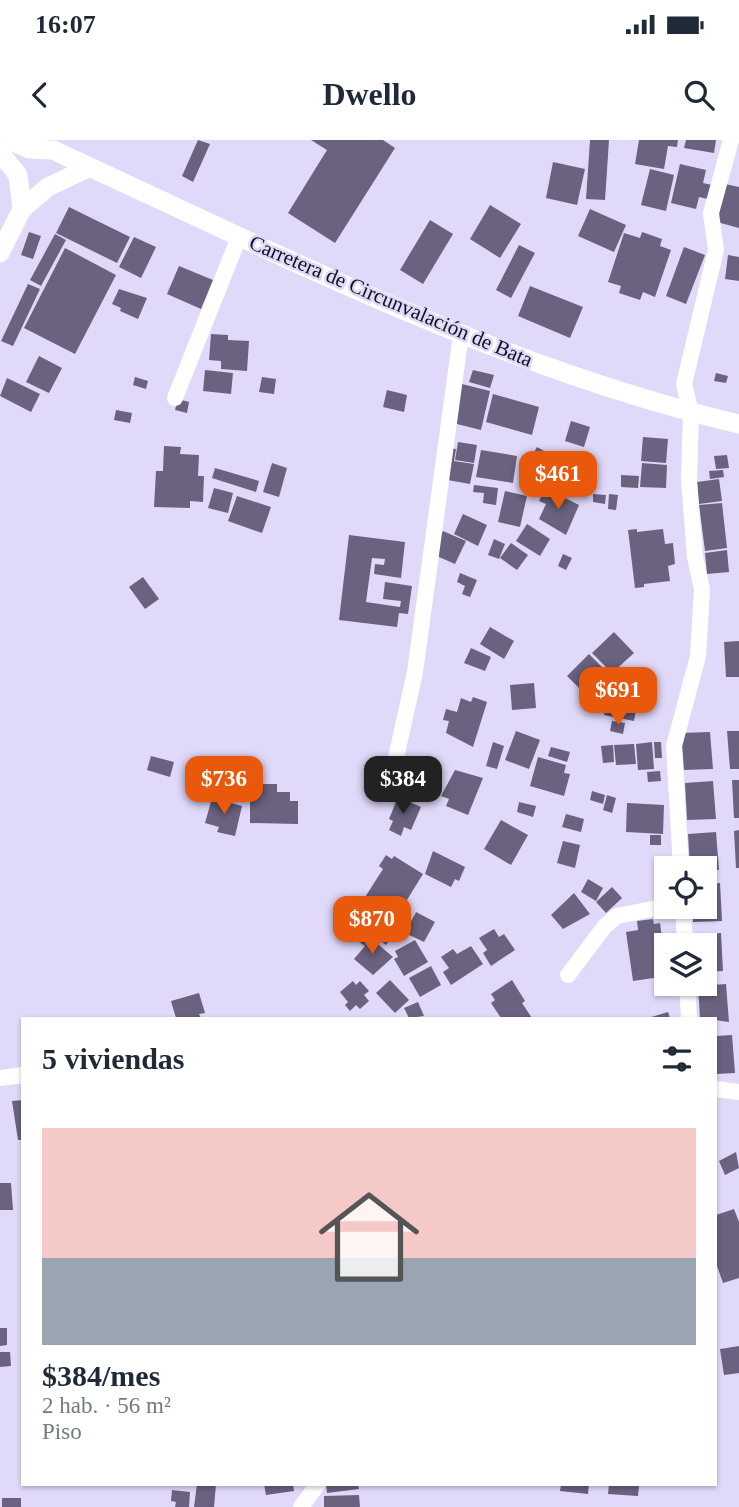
<!DOCTYPE html>
<html lang="es">
<meta charset="utf-8">
<style>
:root{--surface:#fff;--page:#f6f6f7;--text:#1f2937;--muted:#747a83;--accent:#ea580c}
body{margin:0;font-family:Georgia,serif;background:var(--page);color:var(--text);height:100vh;display:flex;flex-direction:column;font-size:26px;white-space:nowrap}
*{box-sizing:border-box;margin:0}
p{font-size:23px;color:var(--muted)}
.icon{flex:none;width:38px;height:38px;fill:none;stroke:currentColor;stroke-width:2;stroke-linecap:round;stroke-linejoin:round}
.map{position:relative;flex:1;overflow:hidden}
.panel{position:absolute;left:21px;top:877px;width:696px;height:469px;display:flex;flex-direction:column;background:var(--surface);border-radius:0px;box-shadow:0 2px 5px #0004}
.panel>*{flex:none}
.fabs{position:absolute;left:654px;top:716px;display:grid;gap:14px}
.fabs a{display:grid;place-items:center;width:63px;height:63px;border-radius:0px;background:var(--surface);box-shadow:0 2px 5px #0004;font-size:35px}
.price{position:absolute;translate:-50% -60px;padding:0 16px;border-radius:14px;background:var(--accent);color:#fff;font-size:23px;line-height:46px;filter:drop-shadow(0 2px 4px #0008)}
.price::after{content:'';position:absolute;left:50%;top:42px;width:21px;height:16px;margin-left:-10px;background:inherit;clip-path:polygon(0 0,100% 0,50% 100%)}
.price.active{background:#222;color:#fff}
ul{padding:0;list-style:none}
li{display:grid;align-content:center;gap:14px;height:371px;padding:0 21px}
li span{display:grid;place-items:center;height:217px;border-radius:0px;color:#555}
li>.icon{margin-inline-start:auto}
span .icon{width:126px;height:126px;fill:#fffc;stroke-width:1}
li b{font-size:30px}
h2{display:flex;justify-content:space-between;align-items:center;height:84px;padding:0 21px;font-size:30px}
.status{display:flex;justify-content:space-between;align-items:center;height:49px;padding:0 35px;background:var(--surface);direction:ltr}
.status svg{height:19px;fill:currentColor}
header{display:flex;justify-content:space-between;align-items:center;height:91px;padding:0 21px;background:var(--surface);font-size:32px;font-weight:700}
.map>svg:first-child{display:block}
.building{fill:#6a627e}
.lines{fill:none;stroke-linecap:round;stroke-linejoin:round}
.minor{stroke:#fff;stroke-width:16}
.major{stroke:#fff;stroke-width:19}
.labels{text-anchor:middle;stroke-width:5;stroke-linejoin:round;paint-order:stroke}
.street-label{font-size:21px;fill:#13101b;stroke:#e1d9f9}
</style>
<div class="status"><b>16:07</b><svg viewBox="0 0 49 12"><path d="M0 12V9h3v3zM5 12V6h3v6zM10 12V3h3v9zM15 12V0h3v12zM26 1h20v11H26zM47 4h2v5h-2z"/></svg></div>
<header><svg class="icon" aria-label="back" viewBox="0 0 24 24"><path d="M15 5l-7 7 7 7"/></svg>Dwello<svg class="icon" aria-label="search" viewBox="0 0 24 24"><circle cx="10" cy="10" r="6"/><path d="M15 15l6 6"/></svg></header>
<div class="map">
<svg width="739" height="1367" viewBox="0 0 739 1367">
<rect width="100%" height="100%" fill="#e1d9f9"/>
<!-- building -->
<g class="building">
<path d="M198 0 210 4 193 42 182 36Z"/>
<path d="M311 0H383L395 8 335 103 288 73 327 10Z"/>
<path d="M590 0H609L605 60 586 59Z"/>
<path d="M639 0H678L677 7 668 6 664 29 635 24Z"/>
<path d="M686 0H716L714 13 684 8Z"/>
<path d="M553 22 585 29 577 65 546 58Z"/>
<path d="M680 24 706 30 703 43 712 45 708 59 699 57 696 69 671 63Z"/>
<path d="M650 29 674 35 666 71 641 65Z"/>
<path d="M725 44 739 47V88L717 82Z"/>
<path d="M490 65 521 84 500 118 470 99Z"/>
<path d="M69 67 130 97 117 123 56 93Z"/>
<path d="M590 69 626 85 614 112 578 96Z"/>
<path d="M430 80 453 94 423 144 400 130Z"/>
<path d="M29 92 41 96 33 119 21 115Z"/>
<path d="M642 92 662 99 660 106 671 110 655 157 643 152 640 160 619 153 621 146 608 142 624 93 640 98Z"/>
<path d="M55 94 66 100 41 146 30 140Z"/>
<path d="M134 97 156 107 141 138 119 127Z"/>
<path d="M519 105 535 113 511 158 496 150Z"/>
<path d="M684 107 705 115 686 164 666 156Z"/>
<path d="M65 108 116 135 75 214 24 188Z"/>
<path d="M728 115 739 117V141L725 139Z"/>
<path d="M179 126 213 140 201 169 167 154Z"/>
<path d="M28 144 40 149 13 206 1 201Z"/>
<path d="M530 146 583 167 570 198 518 176Z"/>
<path d="M119 149 147 158 138 179 120 171 121 168 112 164Z"/>
<path d="M211 194 228 195V200L249 201 247 231 221 229V221L209 220Z"/>
<path d="M39 216 62 228 49 253 26 242Z"/>
<path d="M205 230 233 233 231 254 203 251Z"/>
<path d="M473 230 494 235 490 248 469 242Z"/>
<path d="M716 233 728 236 726 243 714 241Z"/>
<path d="M135 237 148 241 146 249 133 245Z"/>
<path d="M262 237 276 239 274 254 259 252Z"/>
<path d="M7 238 40 254 31 272 0 256Z"/>
<path d="M462 244 490 251 481 290 453 283Z"/>
<path d="M387 250 407 255 404 272 383 267Z"/>
<path d="M493 254 539 267 532 295 486 282Z"/>
<path d="M178 259 189 262 187 273 175 270Z"/>
<path d="M116 270 132 273 130 283 114 280Z"/>
<path d="M571 281 590 287 584 307 565 301Z"/>
<path d="M643 297 668 299 666 323 641 321Z"/>
<path d="M458 302 477 305 474 323 455 320Z"/>
<path d="M164 306 181 307 180 314 199 315 198 336H204L203 362 190 361V368L154 367 156 331H163Z"/>
<path d="M537 307 551 315 539 336 525 328Z"/>
<path d="M448 308 456 309 454 321 474 324 470 344 442 339Z"/>
<path d="M481 310 517 316 513 343 476 337Z"/>
<path d="M727 315 729 328 716 329 714 316Z"/>
<path d="M571 318 583 322 582 328 569 325Z"/>
<path d="M272 323 287 328 279 357 263 352Z"/>
<path d="M642 323 667 325 666 348 640 347Z"/>
<path d="M215 328 259 341 256 352 212 338Z"/>
<path d="M723 330 724 337 710 339 709 331Z"/>
<path d="M621 335 639 336 638 348 621 347Z"/>
<path d="M719 339 722 361 699 364 697 342Z"/>
<path d="M474 345 498 348 496 365 483 363 484 353 473 352Z"/>
<path d="M214 348 233 353 228 373 208 368Z"/>
<path d="M545 348 579 365 566 395 539 379 546 364 539 361Z"/>
<path d="M505 351 527 356 520 387 498 382Z"/>
<path d="M593 354 606 355 605 364 593 362Z"/>
<path d="M609 354 618 355 616 370 608 369Z"/>
<path d="M237 356 271 367 262 393 228 381Z"/>
<path d="M722 363 727 408 705 411 699 365Z"/>
<path d="M463 374 487 385 478 406 454 394Z"/>
<path d="M527 384 550 399 540 416 516 401Z"/>
<path d="M637 389V392L663 389 665 404 673 403 675 424 668 426 670 441 644 444V447L635 448 628 390Z"/>
<path d="M443 391 466 401 455 424 432 414Z"/>
<path d="M349 395 405 402 401 438 374 434 375 424 384 425 385 419 372 418 366 462 400 467 401 461 383 459 385 442 412 446 408 474 399 473 397 487 339 480Z"/>
<path d="M494 399 505 404 499 419 488 415Z"/>
<path d="M511 403 528 415 517 430 500 418Z"/>
<path d="M727 410 729 432 707 434 705 413Z"/>
<path d="M563 414 572 418 566 430 558 426Z"/>
<path d="M460 433 477 440 470 457 462 454 465 446 457 442Z"/>
<path d="M143 437 159 459 145 469 129 447Z"/>
<path d="M490 487 514 501 504 519 480 504Z"/>
<path d="M614 492 634 513 612 533 592 513Z"/>
<path d="M739 501V537H726L724 502Z"/>
<path d="M471 508 491 517 485 531 464 523Z"/>
<path d="M589 514 605 530 583 552 567 536Z"/>
<path d="M606 533 649 543 646 560 602 550Z"/>
<path d="M534 543 536 568 512 570 510 545Z"/>
<path d="M473 557 487 562 473 607 446 593 449 581 443 580 446 569 457 572 461 558 471 562Z"/>
<path d="M607 559 637 565 634 581 604 575Z"/>
<path d="M612 581 625 583 623 594 610 591Z"/>
<path d="M516 591 540 600 529 629 505 620Z"/>
<path d="M727 591H739V629H730Z"/>
<path d="M710 592 713 629 684 630 681 593Z"/>
<path d="M493 602 504 606 497 629 486 626Z"/>
<path d="M652 602 654 629 638 630 636 604Z"/>
<path d="M654 602H661L662 618H655Z"/>
<path d="M634 604 636 624 616 625 614 605Z"/>
<path d="M613 605 614 622 603 623 601 606Z"/>
<path d="M551 607 570 612 567 622 548 616Z"/>
<path d="M151 616 174 622 170 637 147 630Z"/>
<path d="M538 617 566 625 564 633 570 634 564 656 530 646Z"/>
<path d="M455 630 483 638 468 675 446 666 449 659 441 656Z"/>
<path d="M660 631 661 641 648 642 647 632Z"/>
<path d="M732 640H739V678H734Z"/>
<path d="M713 641 716 679 687 680 685 643Z"/>
<path d="M260 644H277V652H290V661H298V684L250 683V652H260Z"/>
<path d="M592 651 605 655 603 664 590 660Z"/>
<path d="M607 655 616 658 612 673 603 670Z"/>
<path d="M398 657 421 667 411 690 404 687 401 696 389 690 393 681 389 679Z"/>
<path d="M212 658 242 666 235 696 217 692 219 687 205 683Z"/>
<path d="M519 662 536 666 533 677 517 672Z"/>
<path d="M627 663 664 665 663 694 626 692Z"/>
<path d="M566 674 584 679 581 692 562 687Z"/>
<path d="M501 680 528 695 511 725 484 709Z"/>
<path d="M739 690V728H736L734 691Z"/>
<path d="M716 692 719 730 690 728 688 694Z"/>
<rect x="650" y="695" width="11" height="10"/>
<path d="M563 701 580 705 575 728 557 723Z"/>
<path d="M433 711 465 727 459 741 455 739 451 747 425 734Z"/>
<path d="M386 715 392 719 394 716 423 734 389 789 351 766 346 775 339 770 348 757 360 765 383 729 379 726Z"/>
<path d="M588 739 603 748 596 761 581 752Z"/>
<path d="M720 743 722 781 693 782V766H705V744Z"/>
<path d="M612 747 622 758 606 773 596 762Z"/>
<path d="M574 753 590 774 563 789 551 775Z"/>
<path d="M416 772 435 782 424 802 405 793Z"/>
<path d="M653 779 654 784 660 783 667 836 633 841 626 792 638 790 637 781Z"/>
<path d="M379 788 391 798 386 805 373 795Z"/>
<path d="M494 789 499 797 504 794 515 810 491 826 483 813 487 810 479 798Z"/>
<path d="M721 793 723 831 705 832V805H694L693 795Z"/>
<path d="M366 794 393 817 373 835 354 819 365 806 359 802Z"/>
<path d="M415 800 428 822 404 836 394 819 398 817 395 811Z"/>
<path d="M471 806 483 824 451 845 443 832 449 828 441 817 453 809 457 814Z"/>
<path d="M431 826 441 845 420 857 409 838Z"/>
<path d="M390 840 409 860 395 873 376 853Z"/>
<path d="M512 840 525 861 522 863 532 878H501L491 863 495 860 491 854Z"/>
<path d="M353 841 356 845 360 841 369 851 364 855 369 861 360 869 356 865 350 871 345 865 348 862 340 852Z"/>
<path d="M726 844 729 882 700 878 698 846Z"/>
<path d="M199 853 205 873 199 874 201 878H176L171 861Z"/>
<path d="M418 862 424 876 409 878 404 868Z"/>
<path d="M668 872 670 878H648Z"/>
<path d="M732 895 735 933 716 934V896Z"/>
<path d="M23 960V1000H18L12 961Z"/>
<path d="M736 1012 739 1028 725 1035 719 1021Z"/>
<path d="M0 1043H11L13 1070H0Z"/>
<path d="M734 1069 739 1082V1138L723 1143 716 1123V1075Z"/>
<path d="M0 1188H7V1205L0 1206Z"/>
<path d="M739 1206V1233L724 1235 720 1209Z"/>
<path d="M0 1212H10L11 1226 0 1227Z"/>
<path d="M197 1344H216L214 1367H194Z"/>
<path d="M264 1344H293L294 1351 266 1355Z"/>
<path d="M326 1344H358L359 1349 327 1353Z"/>
<path d="M561 1344H589L588 1354 560 1351Z"/>
<path d="M609 1344 639 1346 638 1356 608 1354Z"/>
<path d="M172 1350 190 1352 189 1367H175L176 1362 171 1361Z"/>
<path d="M359 1355 360 1367H324V1356Z"/>
<rect x="2" y="1358" width="19" height="9"/>
</g>
<g class="lines">
<!-- minor -->
<g class="minor">
<path d="M175 258 239 97"/>
<path d="M391 640 415 532 461 194"/>
<path d="M681 728 674 606 698 516 702 449 695 417 689 340 691 273 684 244 716 110 711 73 731 0"/>
<path d="M683 766 685 805"/>
<path d="M568 835 605 786 617 776 667 766"/>
<path d="M687 844 689 878"/>
<path d="M0 938 23 935"/>
<path d="M716 949 739 952"/>
<path d="M301 1367 318 1344"/>
</g>
<!-- major -->
<g class="major">
<path d="M9 0 29 9 53 10C277 113 498 227 739 284"/>
<path d="M0 13 18 35 22 69"/>
<path d="M0 113 22 69 48 47 90 27"/>
</g>
</g>
<g class="labels">
<!-- street labels -->
<g class="street-label">
<text transform="translate(391 161) rotate(23)" y="7">Carretera de Circunvalación de Bata</text>
</g>
</g>
</svg>
<div class="fabs">
<a><svg class="icon" aria-label="locate" viewBox="0 0 24 24"><circle cx="12" cy="12" r="6"/><path d="M12 2v4M12 18v4M2 12h4M18 12h4"/></svg></a>
<a><svg class="icon" aria-label="layers" viewBox="0 0 24 24"><path d="M12 4l9 5-9 5-9-5zM3 14l9 5 9-5"/></svg></a>
</div>
<b class="price" style="left:558px;top:371px">$461</b>
<b class="price" style="left:618px;top:587px">$691</b>
<b class="price" style="left:224px;top:676px">$736</b>
<b class="price active" style="left:403px;top:676px">$384</b>
<b class="price" style="left:372px;top:816px">$870</b>
<section class="panel">
<h2>5 viviendas<svg class="icon" aria-label="filters" viewBox="0 0 24 24"><path d="M4 7h16M4 17h16"/><circle cx="9" cy="7" r="2"/><circle cx="15" cy="17" r="2"/></svg></h2>
<ul>
<li><span style="background:linear-gradient(#f6c9c9 60%,#9aa5b1 0)"><svg class="icon" aria-label="home" viewBox="0 0 24 24"><path d="M3 11l9-7 9 7M6 9v11h12V9"/></svg></span><div><b>$384/mes</b><p>2 hab. · 56 m²</p><p>Piso</p></div></li>
</ul>
</section>
</div>
